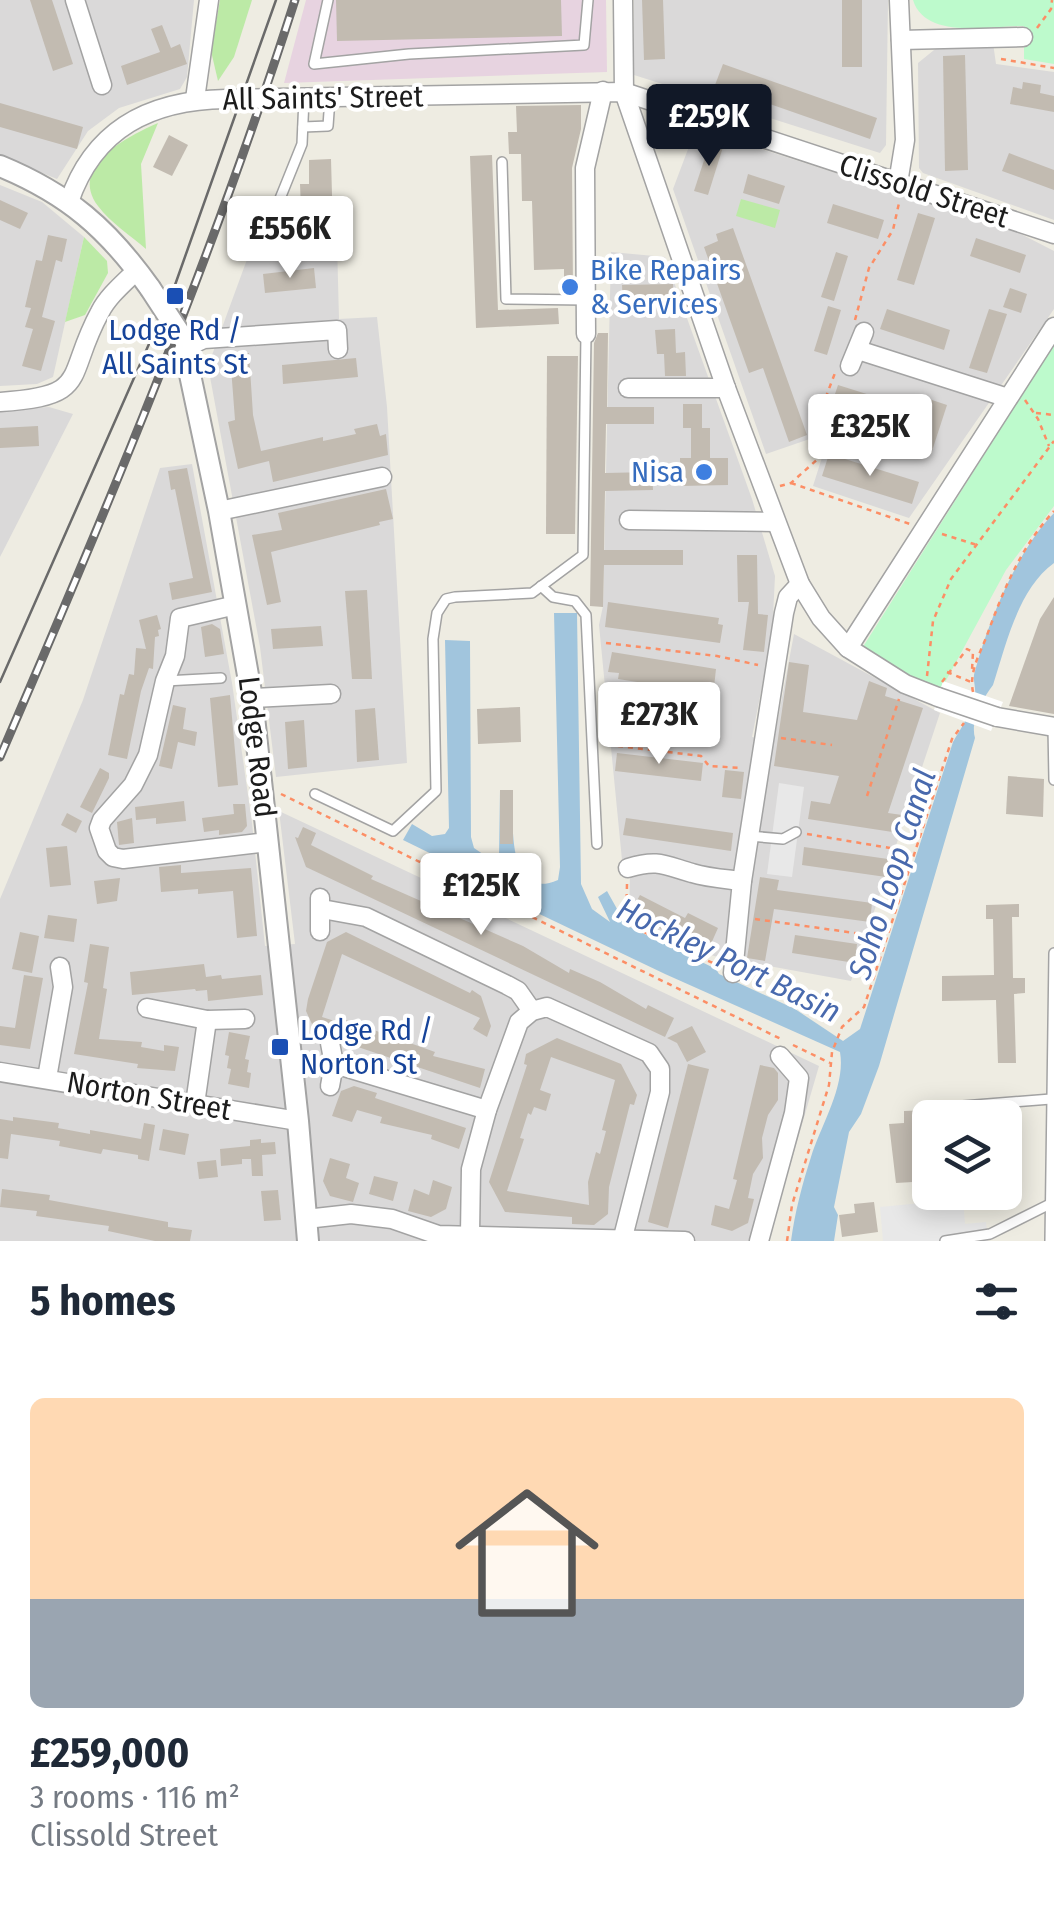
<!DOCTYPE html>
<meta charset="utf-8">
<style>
:root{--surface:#fff;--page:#f6f6f7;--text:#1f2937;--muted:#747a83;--accent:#111827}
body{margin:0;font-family:"Fira Sans Condensed",sans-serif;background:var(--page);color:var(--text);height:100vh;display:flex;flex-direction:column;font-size:38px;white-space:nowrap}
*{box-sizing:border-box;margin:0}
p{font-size:32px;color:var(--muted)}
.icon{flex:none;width:55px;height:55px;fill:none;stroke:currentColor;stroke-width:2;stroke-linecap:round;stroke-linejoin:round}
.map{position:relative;height:1241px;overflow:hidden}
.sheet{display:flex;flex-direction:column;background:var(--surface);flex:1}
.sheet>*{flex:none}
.controls{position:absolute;left:912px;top:1100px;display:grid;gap:20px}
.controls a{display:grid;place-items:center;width:110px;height:110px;border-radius:15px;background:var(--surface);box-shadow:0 5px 25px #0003;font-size:50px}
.price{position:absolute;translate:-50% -85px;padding:0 22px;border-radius:10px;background:#fff;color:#222;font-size:32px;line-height:65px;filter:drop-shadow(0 2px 5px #0008)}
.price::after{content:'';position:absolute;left:50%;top:60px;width:30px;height:22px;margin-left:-15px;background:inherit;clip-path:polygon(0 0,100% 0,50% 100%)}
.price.selected{background:var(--accent);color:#fff}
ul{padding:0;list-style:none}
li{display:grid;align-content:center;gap:20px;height:530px;padding:0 30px}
li span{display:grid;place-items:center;height:310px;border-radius:15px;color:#555}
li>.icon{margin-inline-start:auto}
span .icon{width:180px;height:180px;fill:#fffc;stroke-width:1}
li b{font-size:42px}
h2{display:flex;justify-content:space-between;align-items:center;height:120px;padding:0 30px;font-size:42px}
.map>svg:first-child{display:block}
.residential{fill:#dad9d9}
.industrial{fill:#e7d3e0}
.grass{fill:#bceaa6}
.park{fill:#bdfacc}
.parking{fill:#e8e8e8}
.water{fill:#a1c5dd}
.pier{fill:#fff}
.building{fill:#c2bbb1;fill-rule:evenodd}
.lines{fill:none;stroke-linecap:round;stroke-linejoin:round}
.service-casing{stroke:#a3a3a3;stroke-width:12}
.minor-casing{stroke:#a3a3a3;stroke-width:21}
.tertiary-casing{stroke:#a3a3a3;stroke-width:24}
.path{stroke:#fc8e65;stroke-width:2.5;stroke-dasharray:5 5;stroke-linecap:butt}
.service{stroke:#fff;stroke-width:9}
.minor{stroke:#fff;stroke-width:18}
.tertiary{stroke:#fff;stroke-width:20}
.tram{stroke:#6a6a6a;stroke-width:2.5}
.rail-casing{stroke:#6a6a6a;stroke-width:9}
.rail{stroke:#fff;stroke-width:5;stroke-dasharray:15;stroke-linecap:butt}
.minor-bridge-casing{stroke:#a3a3a3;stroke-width:21;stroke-linecap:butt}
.tertiary-bridge-casing{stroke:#a3a3a3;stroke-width:24;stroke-linecap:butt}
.minor-bridge{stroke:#fff;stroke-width:18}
.tertiary-bridge{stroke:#fff;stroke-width:20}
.shop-dot{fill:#3f7fe0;stroke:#fff;stroke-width:4}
.transit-dot{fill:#1a4fb4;stroke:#fff;stroke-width:4}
.labels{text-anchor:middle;stroke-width:8;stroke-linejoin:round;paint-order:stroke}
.street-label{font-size:30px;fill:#1c1c1c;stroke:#fff}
.shop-label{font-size:30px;fill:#366cbe;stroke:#fff;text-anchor:start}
.transit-label{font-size:30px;fill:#164399;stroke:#fff}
.water-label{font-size:32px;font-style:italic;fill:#4869ad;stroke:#fff}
</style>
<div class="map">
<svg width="1054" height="1241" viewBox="0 0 1054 1241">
<rect width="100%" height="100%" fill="#eeece2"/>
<!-- residential -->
<g class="residential">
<path d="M0 0H194L187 77 180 89 119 108 88 131 57 179 0 156Z"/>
<path d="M634 0H888L886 145 880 153 634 75Z"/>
<path d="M993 43 996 64 1054 72V220L923 173 919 168 918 63 939 46Z"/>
<path d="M696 128 1015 231 1054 251V309L909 518 813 486 830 432 766 454 673 189Z"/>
<path d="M0 185 42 202 84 237 53 377 37 384 0 386Z"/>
<path d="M253 243H337L339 319 377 317 387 407 407 763 276 777 260 647 208 366Z"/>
<path d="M611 252 665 257 752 499 775 576 772 636 752 737 774 740 794 634 940 713 851 981 714 956 629 920 630 873 622 860 599 625 603 606Z"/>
<path d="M49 407 73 414 0 557V410Z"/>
<path d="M192 464 232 683 252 823 265 946 295 944 279 811 819 1066 768 1241H0V899L83 700 160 468Z"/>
</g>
<!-- industrial -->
<path class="industrial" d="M306 0H606L607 72 284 83Z"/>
<!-- grass -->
<g class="grass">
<path d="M220 0H252L234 57 218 81 211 51Z"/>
<path d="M158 123 141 164 146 249C131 236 110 222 98 206 68 165 129 136 158 123Z"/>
<path d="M741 199 780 210 775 228 736 216Z"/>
<path d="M84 237 107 261 108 273 85 315 65 322Z"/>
</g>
<!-- park -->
<g class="park">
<path d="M913 0H1054V64L1024 59V26C990 26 925 40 913 0Z"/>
<path d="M1054 344V506L1006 570 942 688 903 674 861 650Z"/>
</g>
<!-- parking -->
<g class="parking">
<path d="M779 783 804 787 792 877 767 874Z"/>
<path d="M963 1199 965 1224 986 1222 988 1241H883L880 1207Z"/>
</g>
<!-- water -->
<path class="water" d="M1054 513V563C1018 589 1006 645 993 685 983 698 970 722 975 738L879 1066 861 1114 849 1132 834 1207 838 1215 834 1241H791C795 1212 802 1185 811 1157 821 1125 846 1086 840 1052L665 974 470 881 450 863 403 840 412 824 432 836 445 834 449 828 445 640 470 641 471 837 474 848 490 859 499 857 500 790H513C513 817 505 903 558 880L560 867 554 613H577L581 884 592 909 610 922 598 897 607 891 626 925 716 969 719 974 795 1009 843 1041 860 1029 953 742C962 726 972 713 975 694 976 686 972 679 975 671 988 622 1018 549 1054 513Z"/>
<!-- pier -->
<path class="pier" d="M943 681 1003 702 991 731 934 710Z"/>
<!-- building -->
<g class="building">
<path d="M30 0H52L73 64 53 71Z"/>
<path d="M336 0H561L562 36 337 41Z"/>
<path d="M642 0H663L665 59 644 60Z"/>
<rect x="842" y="0" width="20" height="67"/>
<path d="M162 25 171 48 180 44 187 64 127 85 121 66 160 52 151 29Z"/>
<path d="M965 55 968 170 945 171 943 56Z"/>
<path d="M723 64 877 118 870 139 715 85Z"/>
<path d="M1023 82 1041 85 1040 93 1054 96V112L1010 104 1013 87 1022 89Z"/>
<path d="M0 103 83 127 77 149 0 127Z"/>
<path d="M581 105V129L572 168 573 290H564V269L534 270 532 201H522L521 154H509L508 132H517L516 106Z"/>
<path d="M169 135 188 145 172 176 153 167Z"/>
<path d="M710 142 723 147 708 195 694 191Z"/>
<path d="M1009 153 1054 170V190L1002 171Z"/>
<path d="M492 155 498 310 558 308 559 324 476 328 470 156Z"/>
<path d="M331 159 333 230 291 231 290 209H301L300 184H309V160Z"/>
<path d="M748 174 785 186 779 204 743 193Z"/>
<path d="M0 200 28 213 20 229 0 220Z"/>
<path d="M833 204 884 220 878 239 827 223Z"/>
<path d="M918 213 935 218 914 285 897 280Z"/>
<path d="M733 228 807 435 789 442 763 368 749 373 704 247 718 241 716 234Z"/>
<path d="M48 235 67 239 62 262 56 260 42 317 55 321 41 371 22 366 33 329 25 327 31 308 25 307 36 260 42 261Z"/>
<path d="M976 238 1026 255 1020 273 970 256Z"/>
<path d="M836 252 848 256 834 301 821 297Z"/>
<path d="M314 268 316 288 265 293 263 274Z"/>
<path d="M673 284 674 304 623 305 622 285Z"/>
<path d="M1010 288 1027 294 1021 313 1003 307Z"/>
<path d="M828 306 841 310 827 355 814 351Z"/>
<path d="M887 309 950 330 944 350 880 329Z"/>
<path d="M989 309 1007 314 987 373 969 368Z"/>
<path d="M675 329 676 353 685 352 686 376H665L664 354H657L655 330Z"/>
<path d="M598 333H608L607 407H654V424H606L605 473 652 472 653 490 605 491 604 550H683V565H604L603 607 590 606 594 343Z"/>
<path d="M249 353 253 415 261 451 323 437V441L356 434 354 429 377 424 380 436 386 434 388 455 273 482 269 461 238 469 228 422 235 420 230 354Z"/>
<path d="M547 356H578L575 534H546Z"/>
<path d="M356 358 358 377 283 384 282 365Z"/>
<path d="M838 385 873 396 867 414 832 403Z"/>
<path d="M929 399 947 405 931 454 912 448Z"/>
<rect x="683" y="404" width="19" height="24"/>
<path d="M38 426 39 446 0 448V428Z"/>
<path d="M691 428H710V458H728V485L680 486V458H691Z"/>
<path d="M829 454 919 482 912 504 822 476Z"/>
<path d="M187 468 212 592 172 600 169 583 193 578 175 489 171 490 168 471Z"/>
<path d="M386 489 393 519 379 522 380 525 271 552 281 602 267 605 252 535 282 530 278 513Z"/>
<path d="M737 555H757L758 614 768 615 764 652 743 650 749 602H738Z"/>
<path d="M367 590 372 679H352L345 591Z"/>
<path d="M1054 597V714L1009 706 1040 619Z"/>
<path d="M608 602 719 618 718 624 723 625 720 643 605 627Z"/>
<path d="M157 615 161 629 158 630 159 636 155 637 153 669 149 668 141 691 127 759 108 755 120 694 124 695 129 674 134 675 136 648 146 649 139 620Z"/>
<path d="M212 624 220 629 224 654 205 657 201 627Z"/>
<path d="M321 626 323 646 273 649 271 629Z"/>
<path d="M612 652 716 669 714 687 702 685 701 692 618 679 619 673 608 672Z"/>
<path d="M789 662 809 665 803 712 857 720 869 681 887 688 885 696 923 708 888 813 902 815 899 833 808 819 811 801 830 804 839 776 774 766Z"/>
<path d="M230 695 238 785 218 787 210 698Z"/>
<path d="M173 705 186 708 183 729 197 732 195 746 178 742 172 769 159 766Z"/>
<path d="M520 707 521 742 478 744 477 709Z"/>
<path d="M375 708 379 760 357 762 355 710Z"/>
<path d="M614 710 697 720 698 714 709 715 706 740 612 727Z"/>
<path d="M304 720 307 767 288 769 285 722Z"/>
<path d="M617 753 703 763 701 781 615 771Z"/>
<path d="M100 768 109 773V778L92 813 80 807Z"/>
<path d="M725 770 744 772 741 799 722 797Z"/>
<path d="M1008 776 1044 779 1043 817 1006 814Z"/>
<rect x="500" y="790" width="13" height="54"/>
<path d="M184 801 186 821 156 824V818L136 820 135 807Z"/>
<path d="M233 804H245L247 826 242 832 219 835V830L204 832 202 818 234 814Z"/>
<path d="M67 813 82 821 76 833 61 825Z"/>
<path d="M132 818 134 843 119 845 117 822Z"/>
<path d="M626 818 733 833 731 851 623 835Z"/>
<path d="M303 827 316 833 311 845 373 876 371 879 523 946 569 973 570 969 600 982 646 1009 648 1005 674 1018 665 1037 306 867 295 837 298 838Z"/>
<path d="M67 846 71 885 50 887 46 848Z"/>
<path d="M804 847 888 859 886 877 802 865Z"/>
<path d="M181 865V873L251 868 257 936 237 938 233 891 198 894V889L161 892 159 867Z"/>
<path d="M760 877 779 880 777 890 872 903 870 922 774 909 765 961 747 958Z"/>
<path d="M120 878 117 901 97 904 94 881Z"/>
<path d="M640 895 685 918 688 913 718 928 710 946 674 928 671 934 630 913Z"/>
<path d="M1019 904V917H1012L1013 978H1025V993L1014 994 1016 1063H998L996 1000 942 1001V976L994 975 993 919H986V905Z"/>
<path d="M48 915 77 919 74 942 44 938Z"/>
<path d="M20 932 39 936 32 973 12 969Z"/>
<path d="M346 932 470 993 472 990 481 996 491 1026 487 1037 473 1029 480 1018 342 954 322 1017 344 1024 346 1020 435 1052 433 1056 485 1069 480 1088 343 1042 333 1031 317 1035 306 1011 308 999 327 942Z"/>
<path d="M795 935 857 944 855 963 792 953Z"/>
<path d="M90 944 109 947 103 988 107 989 99 1039 142 1042 141 1047 164 1051V1045L179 1047 175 1071 137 1068 138 1064 74 1054 88 983 84 982Z"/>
<path d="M204 964 206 977 221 975 222 979 261 975 263 995 208 1001 207 990 196 991 195 989 132 995 130 972Z"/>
<path d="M24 975 43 978 30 1049 0 1045V1026L15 1028Z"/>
<path d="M692 1026 706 1052 687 1062 677 1043 667 1038Z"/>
<path d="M229 1032 250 1036 245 1059 249 1060 247 1072 251 1073 249 1088 228 1084 231 1069 227 1068 229 1056 225 1055Z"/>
<path d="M557 1038 621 1064 637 1095 634 1105 630 1104 609 1187 608 1214 594 1225 572 1224V1217L505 1212 489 1182 527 1065 524 1064 526 1054ZM551 1057 615 1080 602 1130 606 1131 600 1154 596 1152 588 1182 589 1205 507 1191 524 1139 520 1138 528 1113 531 1115 534 1107 546 1111 551 1094 540 1090Z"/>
<path d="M688 1064 709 1069 668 1228 648 1222Z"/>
<path d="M760 1065 774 1068 778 1073V1100L768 1115 762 1138 763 1158 753 1174 748 1198 754 1199 748 1223 732 1231 711 1225 715 1205 729 1209 737 1180 733 1179Z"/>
<path d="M354 1086 377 1093 375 1098 466 1128 459 1149 431 1139 432 1135 380 1123 382 1117 357 1110 352 1122 332 1116 341 1091Z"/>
<path d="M930 1110V1181L896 1183 889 1124 904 1123V1111Z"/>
<path d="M13 1117 59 1123 58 1128 90 1134V1130L141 1139 144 1123 155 1125 149 1161 138 1159V1155L103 1149 101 1154 59 1146 60 1141 11 1134 8 1159 0 1158V1119L13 1121Z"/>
<path d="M163 1129 189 1134 185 1155 159 1150Z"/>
<path d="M261 1139V1143L275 1142 276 1154 262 1155 263 1176H252L251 1159H242V1164L221 1166 220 1149 250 1146V1140Z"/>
<path d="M330 1158 350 1164 346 1178 359 1183 353 1202 330 1196 323 1181Z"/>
<path d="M216 1160 218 1177 199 1179 197 1162Z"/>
<path d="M374 1176 398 1182 393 1201 369 1194Z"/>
<path d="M433 1180 452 1187 446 1209 431 1217 408 1211 414 1189 429 1195Z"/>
<path d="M2 1189 50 1195 49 1200 168 1222V1227L192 1230 190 1241H155L108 1231 109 1226 36 1216 37 1211 0 1207Z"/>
<path d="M278 1190 281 1220 264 1221 261 1191Z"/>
<path d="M874 1202 878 1232 842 1237 839 1215 855 1213 854 1204Z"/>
</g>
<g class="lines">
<!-- service casing -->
<g class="service-casing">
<g id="service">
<path d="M328 0 314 64 409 54 584 45 588 0"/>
<path d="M303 127 328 126 330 98"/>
<path d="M502 162 506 299 586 300"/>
<path d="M271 221 302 144 304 98"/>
<path d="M541 586 553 597 575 601 586 615 597 844"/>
<path d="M165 681 221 678"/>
<path d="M1053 728 1054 780"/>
<path d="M315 794 393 831 436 791 433 639 437 613 446 599 455 597 532 593 583 555 586 334"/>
<path d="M749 836 783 839 796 832"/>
<path d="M938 1108 1051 1099"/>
<path d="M945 1241 990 1234 1050 1204"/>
<path d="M1050 1241 1054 953"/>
</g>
</g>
<!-- minor casing -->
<g class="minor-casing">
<g id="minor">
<path d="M75 0 102 85"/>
<path d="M623 0 624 92 726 388 800 584 821 618 848 648 905 684 938 697"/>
<path d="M901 40 1023 37"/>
<path d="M278 98 624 92 1054 234"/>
<path d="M195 99 209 0"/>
<path d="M898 183 905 140 899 0"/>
<path d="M69 202C94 128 151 100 226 99"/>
<path d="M586 334 585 168 603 91"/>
<path d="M186 347 204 339 337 330 338 349"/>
<path d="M858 350 1008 398"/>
<path d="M850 366 864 332"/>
<path d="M628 388H726"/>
<path d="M0 402C92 396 64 378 100 312 108 296 124 283 137 270"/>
<path d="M219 511 382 477"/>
<path d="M629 520 775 522"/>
<path d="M236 605 180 618 175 656 165 681 148 755 133 785 102 820 99 828 107 851 113 857 123 859 268 842"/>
<path d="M848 648 1054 327"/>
<path d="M252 698 331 694"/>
<path d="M997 717 1054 727"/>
<path d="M628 868C658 859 664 865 692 873 708 878 726 879 742 881"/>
<path d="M322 909 366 917 507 985 518 991 532 1011"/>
<path d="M320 931V898"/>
<path d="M733 973 742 881 784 613 788 597 800 584"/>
<path d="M147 1008 207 1020 245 1019"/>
<path d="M330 1043 334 1064 330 1086"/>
<path d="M334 1064 487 1110"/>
<path d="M0 1072 298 1121"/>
<path d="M47 1078 63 987 60 967"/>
<path d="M195 1104 207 1020"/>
<path d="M306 1219 351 1214 392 1219 438 1235 685 1241"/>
<path d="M470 1234 471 1169 487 1110 519 1022 532 1011 547 1007 649 1053 660 1069V1092L623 1237"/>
<path d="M759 1241 794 1113 799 1078 780 1056"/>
</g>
</g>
<!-- tertiary casing -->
<g class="tertiary-casing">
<g id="tertiary">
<path d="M0 166C68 194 108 229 150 288"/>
<path d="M182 337 219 511 252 698 298 1121 308 1241"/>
</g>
</g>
<!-- path -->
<g class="path">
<path d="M1037 28 1051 9 1052 0"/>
<path d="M1001 59 1054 68"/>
<path d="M855 320 869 268 893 230 899 203"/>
<path d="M1025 400 1038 419 1049 446"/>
<path d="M1036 413 1054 415"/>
<path d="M791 483 910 524"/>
<path d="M780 486 791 483 820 457 827 394 835 373"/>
<path d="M942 534 977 545"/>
<path d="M606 643 717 656 758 665"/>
<path d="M947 672 971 682"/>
<path d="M927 676 933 621 951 579 1054 441"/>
<path d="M942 682 967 649 973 652 972 670"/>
<path d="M973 692C969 673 979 655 986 638 1003 591 1020 548 1054 511"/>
<path d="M781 738 832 745"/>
<path d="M618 746 701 756 709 766 742 768"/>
<path d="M281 794 781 1039"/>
<path d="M867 796 899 699"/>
<path d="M807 834 890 848"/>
<path d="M627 884 626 924 715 964"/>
<path d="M755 919 862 934"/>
<path d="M793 1045 830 1063"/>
<path d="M787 1241 792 1205 829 1085 832 1052 842 1027 864 1007 952 739 964 723"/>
</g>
<!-- service -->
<use href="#service" class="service"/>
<!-- minor -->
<use href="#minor" class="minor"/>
<!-- tertiary -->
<use href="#tertiary" class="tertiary"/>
<!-- tram -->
<path class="tram" d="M0 682 175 285 276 0"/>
<!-- rail casing -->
<g class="rail-casing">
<path id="rail" d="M0 757C107 509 213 257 295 0"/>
</g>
<!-- rail -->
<use href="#rail" class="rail"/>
<!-- minor-bridge casing -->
<g class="minor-bridge-casing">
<g id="minor-bridge">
<path d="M226 99 278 98"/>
<path d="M938 697 997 717"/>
</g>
</g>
<!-- tertiary-bridge casing -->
<g class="tertiary-bridge-casing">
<path id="tertiary-bridge" d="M150 288 182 337"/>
</g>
<!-- minor-bridge -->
<use href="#minor-bridge" class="minor-bridge"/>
<!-- tertiary-bridge -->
<use href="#tertiary-bridge" class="tertiary-bridge"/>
</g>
<!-- markers -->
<g class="shop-dot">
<circle cx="570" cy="287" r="10"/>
<circle cx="704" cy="472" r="10"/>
</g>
<g class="transit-dot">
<rect x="165" y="286" width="20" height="20" rx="5"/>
<rect x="270" y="1037" width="20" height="20" rx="5"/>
</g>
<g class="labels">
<!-- street labels -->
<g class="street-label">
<text transform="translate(323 98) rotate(-1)" y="10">All Saints' Street</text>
<text transform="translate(924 191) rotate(18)" y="10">Clissold Street</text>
<text transform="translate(257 747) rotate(83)" y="10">Lodge Road</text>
<text transform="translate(149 1096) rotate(10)" y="10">Norton Street</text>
</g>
<!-- shop labels -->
<g class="shop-label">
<text x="590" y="280">Bike Repairs<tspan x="590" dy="34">&amp; Services</tspan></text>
<text x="684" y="482" text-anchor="end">Nisa</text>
</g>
<!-- transit labels -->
<g class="transit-label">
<text x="175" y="340">Lodge Rd /<tspan x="175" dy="34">All Saints St</tspan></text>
<text x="300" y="1040" text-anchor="start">Lodge Rd /<tspan x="300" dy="34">Norton St</tspan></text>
</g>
<!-- water labels -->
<g class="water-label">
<text transform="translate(892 874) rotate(-72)" y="11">Soho Loop Canal</text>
<text transform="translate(729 960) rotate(26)" y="11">Hockley Port Basin</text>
</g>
</g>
</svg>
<div class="controls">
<a><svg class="icon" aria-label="layers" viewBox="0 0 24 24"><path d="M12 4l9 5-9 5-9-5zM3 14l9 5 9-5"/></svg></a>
</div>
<b class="price selected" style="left:709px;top:169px">£259K</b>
<b class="price" style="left:290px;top:281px">£556K</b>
<b class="price" style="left:870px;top:479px">£325K</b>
<b class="price" style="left:659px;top:767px">£273K</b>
<b class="price" style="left:481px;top:938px">£125K</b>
</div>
<section class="sheet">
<h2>5 homes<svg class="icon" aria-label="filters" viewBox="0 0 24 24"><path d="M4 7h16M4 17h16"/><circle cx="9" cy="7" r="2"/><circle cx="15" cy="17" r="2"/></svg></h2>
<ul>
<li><span style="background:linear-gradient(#ffd9b3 65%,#9aa5b1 0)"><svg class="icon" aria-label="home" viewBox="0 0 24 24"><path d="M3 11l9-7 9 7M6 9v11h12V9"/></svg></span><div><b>£259,000</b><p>3 rooms · 116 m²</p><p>Clissold Street</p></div></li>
</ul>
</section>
